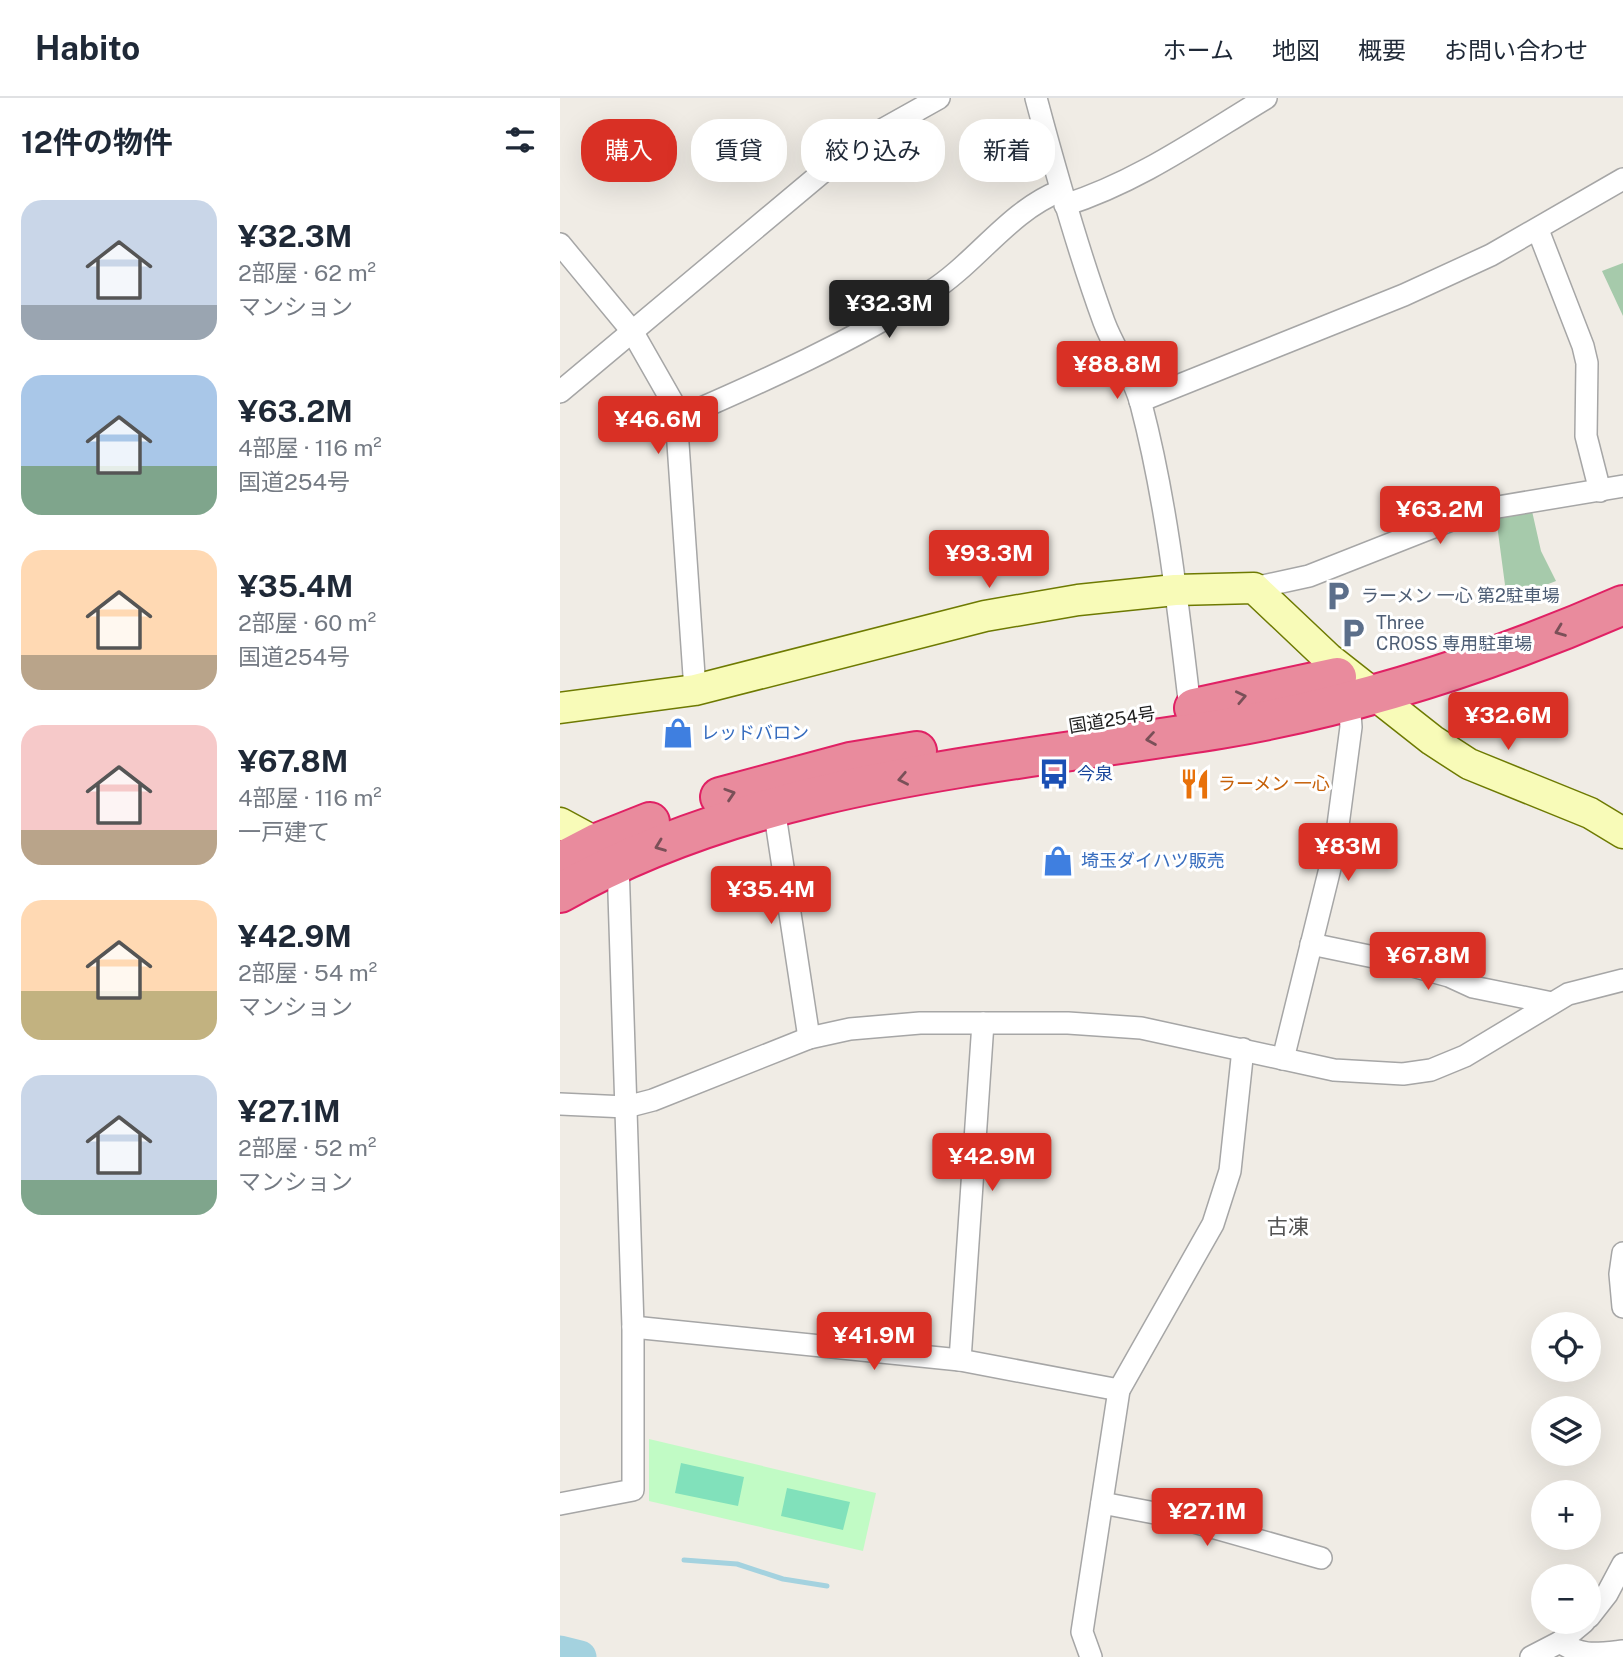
<!DOCTYPE html>
<html lang="ja">
<meta charset="utf-8">
<style>
:root{--surface:#fff;--page:#f2f2f3;--text:#1f2937;--muted:#747a83;--line:#e0e1e3;--accent:#d93025}
body{margin:0;font-family:"Public Sans","Noto Sans JP",sans-serif;background:var(--page);color:var(--text);height:100vh;display:flex;flex-direction:column;font-size:26px;white-space:nowrap}
*{box-sizing:border-box;margin:0}
p{font-size:23px;color:var(--muted)}
.icon{flex:none;width:38px;height:38px;fill:none;stroke:currentColor;stroke-width:2;stroke-linecap:round;stroke-linejoin:round}
.map{position:relative;flex:1;overflow:hidden}
.drawer{display:flex;flex-direction:column;background:var(--surface);width:560px}
.drawer>*{flex:none}
.banner{position:absolute;left:21px;top:21px;width:665px;height:63px;display:flex;gap:14px}
.controls{position:absolute;left:971px;top:1214px;display:grid;gap:14px}
.controls a{display:grid;place-items:center;width:70px;height:70px;border-radius:50%;background:var(--surface);box-shadow:0 7px 28px #0002;font-size:35px}
.price{position:absolute;translate:-50% -60px;padding:0 16px;border-radius:7px;background:var(--accent);color:#fff;font-size:23px;line-height:46px;filter:drop-shadow(0 2px 4px #0008)}
.price::after{content:'';position:absolute;left:50%;top:42px;width:21px;height:16px;margin-left:-10px;background:inherit;clip-path:polygon(0 0,100% 0,50% 100%)}
.price.selected{background:#222;color:#fff}
ul{padding:0;list-style:none}
li{display:flex;align-items:center;gap:21px;height:175px;padding:0 21px}
li span{display:grid;place-items:center;flex:none;width:196px;height:140px;border-radius:21px;color:#555}
li>.icon{margin-inline-start:auto}
span .icon{width:84px;height:84px;fill:#fffc;stroke-width:1}
li b{font-size:30px}
h2{display:flex;justify-content:space-between;align-items:center;height:84px;padding:0 21px;font-size:30px}
.pill{padding:0 24px;border-radius:28px;background:var(--surface);box-shadow:0 7px 28px #0002;font-size:24px;line-height:63px}
.pill.selected{background:var(--accent);color:#fff}
header{display:flex;align-items:center;gap:42px;box-sizing:border-box;height:98px;padding:0 35px;background:var(--surface);border-bottom:2px solid var(--line)}
header strong{font-size:33px}
nav{display:flex;gap:38px;margin-inline-start:auto;font-size:24px}
main{display:flex;flex:1;min-height:0}
.map>svg:first-child{display:block}
.cemetery{fill:#a6caab}
.park{fill:#c1fbc5}
.pitch{fill:#81e1bb}
.lines{fill:none;stroke-linecap:round;stroke-linejoin:round}
.stream{stroke:#a4d2df;stroke-width:5}
.river{stroke:#a4d2df;stroke-width:33}
.street-casing{stroke:#a6a6a6;stroke-width:24}
.secondary-casing{stroke:#6e7a02;stroke-width:33}
.highway-casing{stroke:#e02164;stroke-width:42}
.street{stroke:#fff;stroke-width:21}
.secondary{stroke:#f8fbb8;stroke-width:30}
.highway{stroke:#e98b9d;stroke-width:38}
.oneway{stroke:#7a5058}
.labels{text-anchor:middle;stroke-width:6;stroke-linejoin:round;paint-order:stroke}
.service-label{font-size:18px;fill:#4e5e75;stroke:#fff;text-anchor:start}
.street-label{font-size:18px;fill:#1f1f1f;stroke:#fff}
.shop-label{font-size:18px;fill:#366cbe;stroke:#fff;text-anchor:start}
.transit-label{font-size:18px;fill:#164399;stroke:#fff;text-anchor:start}
.food-label{font-size:18px;fill:#c56008;stroke:#fff;text-anchor:start}
.quarter-label{font-size:21px;fill:#525252;stroke:#fff}
</style>
<header>
<strong>Habito</strong>
<nav><a>ホーム</a><a>地図</a><a>概要</a><a>お問い合わせ</a></nav>
</header>
<main>
<section class="drawer">
<h2>12件の物件<svg class="icon" aria-label="filters" viewBox="0 0 24 24"><path d="M4 7h16M4 17h16"/><circle cx="9" cy="7" r="2"/><circle cx="15" cy="17" r="2"/></svg></h2>
<ul>
<li><span style="background:linear-gradient(#c9d6e8 75%,#9aa5b1 0)"><svg class="icon" aria-label="home" viewBox="0 0 24 24"><path d="M3 11l9-7 9 7M6 9v11h12V9"/></svg></span><div><b>¥32.3M</b><p>2部屋 · 62 m²</p><p>マンション</p></div></li>
<li><span style="background:linear-gradient(#a9c7e8 65%,#7fa58c 0)"><svg class="icon" aria-label="home" viewBox="0 0 24 24"><path d="M3 11l9-7 9 7M6 9v11h12V9"/></svg></span><div><b>¥63.2M</b><p>4部屋 · 116 m²</p><p>国道254号</p></div></li>
<li><span style="background:linear-gradient(#ffd9b3 75%,#b9a48a 0)"><svg class="icon" aria-label="home" viewBox="0 0 24 24"><path d="M3 11l9-7 9 7M6 9v11h12V9"/></svg></span><div><b>¥35.4M</b><p>2部屋 · 60 m²</p><p>国道254号</p></div></li>
<li><span style="background:linear-gradient(#f6c9c9 75%,#b9a48a 0)"><svg class="icon" aria-label="home" viewBox="0 0 24 24"><path d="M3 11l9-7 9 7M6 9v11h12V9"/></svg></span><div><b>¥67.8M</b><p>4部屋 · 116 m²</p><p>一戸建て</p></div></li>
<li><span style="background:linear-gradient(#ffd9b3 65%,#c2b280 0)"><svg class="icon" aria-label="home" viewBox="0 0 24 24"><path d="M3 11l9-7 9 7M6 9v11h12V9"/></svg></span><div><b>¥42.9M</b><p>2部屋 · 54 m²</p><p>マンション</p></div></li>
<li><span style="background:linear-gradient(#c9d6e8 75%,#7fa58c 0)"><svg class="icon" aria-label="home" viewBox="0 0 24 24"><path d="M3 11l9-7 9 7M6 9v11h12V9"/></svg></span><div><b>¥27.1M</b><p>2部屋 · 52 m²</p><p>マンション</p></div></li>
</ul>
</section>
<div class="map">
<svg width="1063" height="1559" viewBox="0 0 1063 1559">
<rect width="100%" height="100%" fill="#f0ece5"/>
<!-- cemetery -->
<g class="cemetery">
<path d="M1063 165V218L1042 173Z"/>
<path d="M972 413 981 453 996 483 947 502 936 419Z"/>
</g>
<!-- park -->
<path class="park" d="M89 1341 316 1395 303 1453 89 1403Z"/>
<!-- pitch -->
<g class="pitch">
<path d="M121 1365 184 1379 178 1408 115 1395Z"/>
<path d="M227 1390 290 1404 283 1432 221 1418Z"/>
</g>
<g class="lines">
<!-- stream -->
<path class="stream" d="M124 1462 177 1466 223 1481 267 1488"/>
<!-- river -->
<path class="river" d="M0 1554 20 1559"/>
<!-- street casing -->
<g class="street-casing">
<g id="street">
<path d="M476 0C496 75 517 150 544 224 554 251 574 278 581 306 607 405 618 509 630 610"/>
<path d="M505 107C578 84 641 39 706 0"/>
<path d="M978 132 1023 248 1027 265 1026 338 1040 393"/>
<path d="M0 146 72 233 121 319 117 331 135 592"/>
<path d="M0 294 295 47 379 0"/>
<path d="M580 303 844 197 931 157 1063 81"/>
<path d="M121 319C206 282 291 244 370 194 416 165 449 113 500 93"/>
<path d="M694 490 749 478 914 413 1063 388"/>
<path d="M214 710 249 940"/>
<path d="M751 846 838 864 889 878 913 889 992 905"/>
<path d="M723 961 775 750 791 629 789 602"/>
<path d="M0 1006 66 1009 93 1002 249 940 290 931 360 925H508L581 930 774 972 843 976 871 972 905 958 1008 896 1063 882"/>
<path d="M1063 1155 1060 1176 1063 1209"/>
<path d="M73 1229 400 1262 559 1292"/>
<path d="M400 1262 423 925"/>
<path d="M542 1405 616 1419 761 1460"/>
<path d="M0 1406 73 1392V1229L58 765"/>
<path d="M1029 1519 1047 1496 1063 1466"/>
<path d="M1000 1544C1022 1559 1036 1556 1063 1553"/>
<path d="M531 1559 522 1534 559 1292 653 1126 670 1073 683 951"/>
<path d="M971 1559 1000 1544 1024 1524"/>
</g>
</g>
<!-- secondary casing -->
<g class="secondary-casing">
<g id="secondary">
<path d="M0 610 135 592 425 518 518 502 615 492 694 490 768 560 872 642 909 666 1030 715 1063 735"/>
<path d="M0 725 37 745 49 757"/>
</g>
</g>
<!-- highway casing -->
<g class="highway-casing">
<g id="highway">
<path d="M634 610 777 579"/>
<path d="M160 699 290 664 357 653"/>
<path d="M0 764 37 745 90 724"/>
<path d="M0 795C199 682 438 667 660 631 797 608 935 563 1063 507"/>
</g>
</g>
<!-- street -->
<use href="#street" class="street"/>
<!-- secondary -->
<use href="#secondary" class="secondary"/>
<!-- highway -->
<use href="#highway" class="highway"/>
</g>
<!-- one-way arrows -->
<defs><path id="oneway-chevron" d="M-2-3.5L2.5 0L-2 3.5" fill="none" stroke-width="1.6" stroke-linecap="round" stroke-linejoin="round" transform="scale(1.75)"/></defs>
<g class="oneway">
<use href="#oneway-chevron" transform="translate(1000 533) rotate(159)"/>
<use href="#oneway-chevron" transform="translate(681 599) rotate(-12)"/>
<use href="#oneway-chevron" transform="translate(591 641) rotate(171)"/>
<use href="#oneway-chevron" transform="translate(343 681) rotate(169)"/>
<use href="#oneway-chevron" transform="translate(170 696) rotate(-18)"/>
<use href="#oneway-chevron" transform="translate(100 748) rotate(159)"/>
</g>
<!-- icons -->
<defs>
<g id="parking-bare" transform="scale(2.415)"><path d="M-3.5-5.5H1a3.5 3.5 0 0 1 0 7H-1V5.5H-3.5ZM-1-3.4V-.6H.8a1.4 1.4 0 0 0 0-2.8Z" fill="#5c6f8a" stroke="#fff" stroke-width="2.5" paint-order="stroke"/></g>
<g id="shop-bare" transform="scale(2.415)"><path d="M-5-2.5h2.3a2.7 3.5 0 0 1 5.4 0H5L5.5 6h-11ZM-1.5-2.5h3a1.5 2.3 0 0 0-3 0Z" fill="#3f7fe0" stroke="#fff" stroke-width="2.5" paint-order="stroke"/></g>
<g id="bus-bare" transform="scale(2.415)"><path d="M-5-6H5V4H4V6H2V4H-2V6H-4V4H-5ZM-3.5-4V0h7V-4ZM-3.5 1.2v1.5H-2V1.2ZM2 1.2v1.5H3.5V1.2Z" fill="#1a4fb4" stroke="#fff" stroke-width="2.5" paint-order="stroke"/></g>
<g id="restaurant-bare" transform="scale(2.415)"><path d="M-5-6h1v4h1v-4h1v4h1v-4h1v5L-1.5 .5V6h-2V.5L-5-1ZM5-6V6H3V1.5H1.5Q1.5-4 5-6Z" fill="#e8710a" stroke="#fff" stroke-width="2.5" paint-order="stroke"/></g>
</defs>
<g fill-rule="evenodd">
<use href="#parking-bare" x="778" y="498"/>
<use href="#parking-bare" x="793" y="535"/>
<use href="#shop-bare" x="118" y="635"/>
<use href="#bus-bare" x="494" y="676"/>
<use href="#restaurant-bare" x="635" y="686"/>
<use href="#shop-bare" x="498" y="763"/>
</g>
<g class="labels">
<!-- service labels -->
<g class="service-label">
<text x="801" y="504">ラーメン 一心 第2駐車場</text>
<text x="816" y="531">Three<tspan x="816" dy="21">CROSS 専用駐車場</tspan></text>
</g>
<!-- street labels -->
<g class="street-label">
<text transform="translate(552 622) rotate(-9)" y="6">国道254号</text>
</g>
<!-- shop labels -->
<g class="shop-label">
<text x="141" y="641">レッドバロン</text>
<text x="521" y="769">埼玉ダイハツ販売</text>
</g>
<!-- transit labels -->
<g class="transit-label">
<text x="517" y="682">今泉</text>
</g>
<!-- food labels -->
<g class="food-label">
<text x="658" y="692">ラーメン 一心</text>
</g>
<!-- quarter labels -->
<g class="quarter-label">
<text x="728" y="1136">古凍</text>
</g>
</g>
</svg>
<div class="controls">
<a><svg class="icon" aria-label="locate" viewBox="0 0 24 24"><circle cx="12" cy="12" r="6"/><path d="M12 2v4M12 18v4M2 12h4M18 12h4"/></svg></a>
<a><svg class="icon" aria-label="layers" viewBox="0 0 24 24"><path d="M12 4l9 5-9 5-9-5zM3 14l9 5 9-5"/></svg></a>
<a>+</a>
<a>−</a>
</div>
<b class="price selected" style="left:329px;top:242px">¥32.3M</b>
<b class="price" style="left:557px;top:303px">¥88.8M</b>
<b class="price" style="left:98px;top:358px">¥46.6M</b>
<b class="price" style="left:880px;top:448px">¥63.2M</b>
<b class="price" style="left:429px;top:492px">¥93.3M</b>
<b class="price" style="left:948px;top:654px">¥32.6M</b>
<b class="price" style="left:788px;top:785px">¥83M</b>
<b class="price" style="left:211px;top:828px">¥35.4M</b>
<b class="price" style="left:868px;top:894px">¥67.8M</b>
<b class="price" style="left:432px;top:1095px">¥42.9M</b>
<b class="price" style="left:314px;top:1274px">¥41.9M</b>
<b class="price" style="left:647px;top:1450px">¥27.1M</b>
<div class="banner">
<a class="pill selected">購入</a>
<a class="pill">賃貸</a>
<a class="pill">絞り込み</a>
<a class="pill">新着</a>
</div>
</div>
</main>
